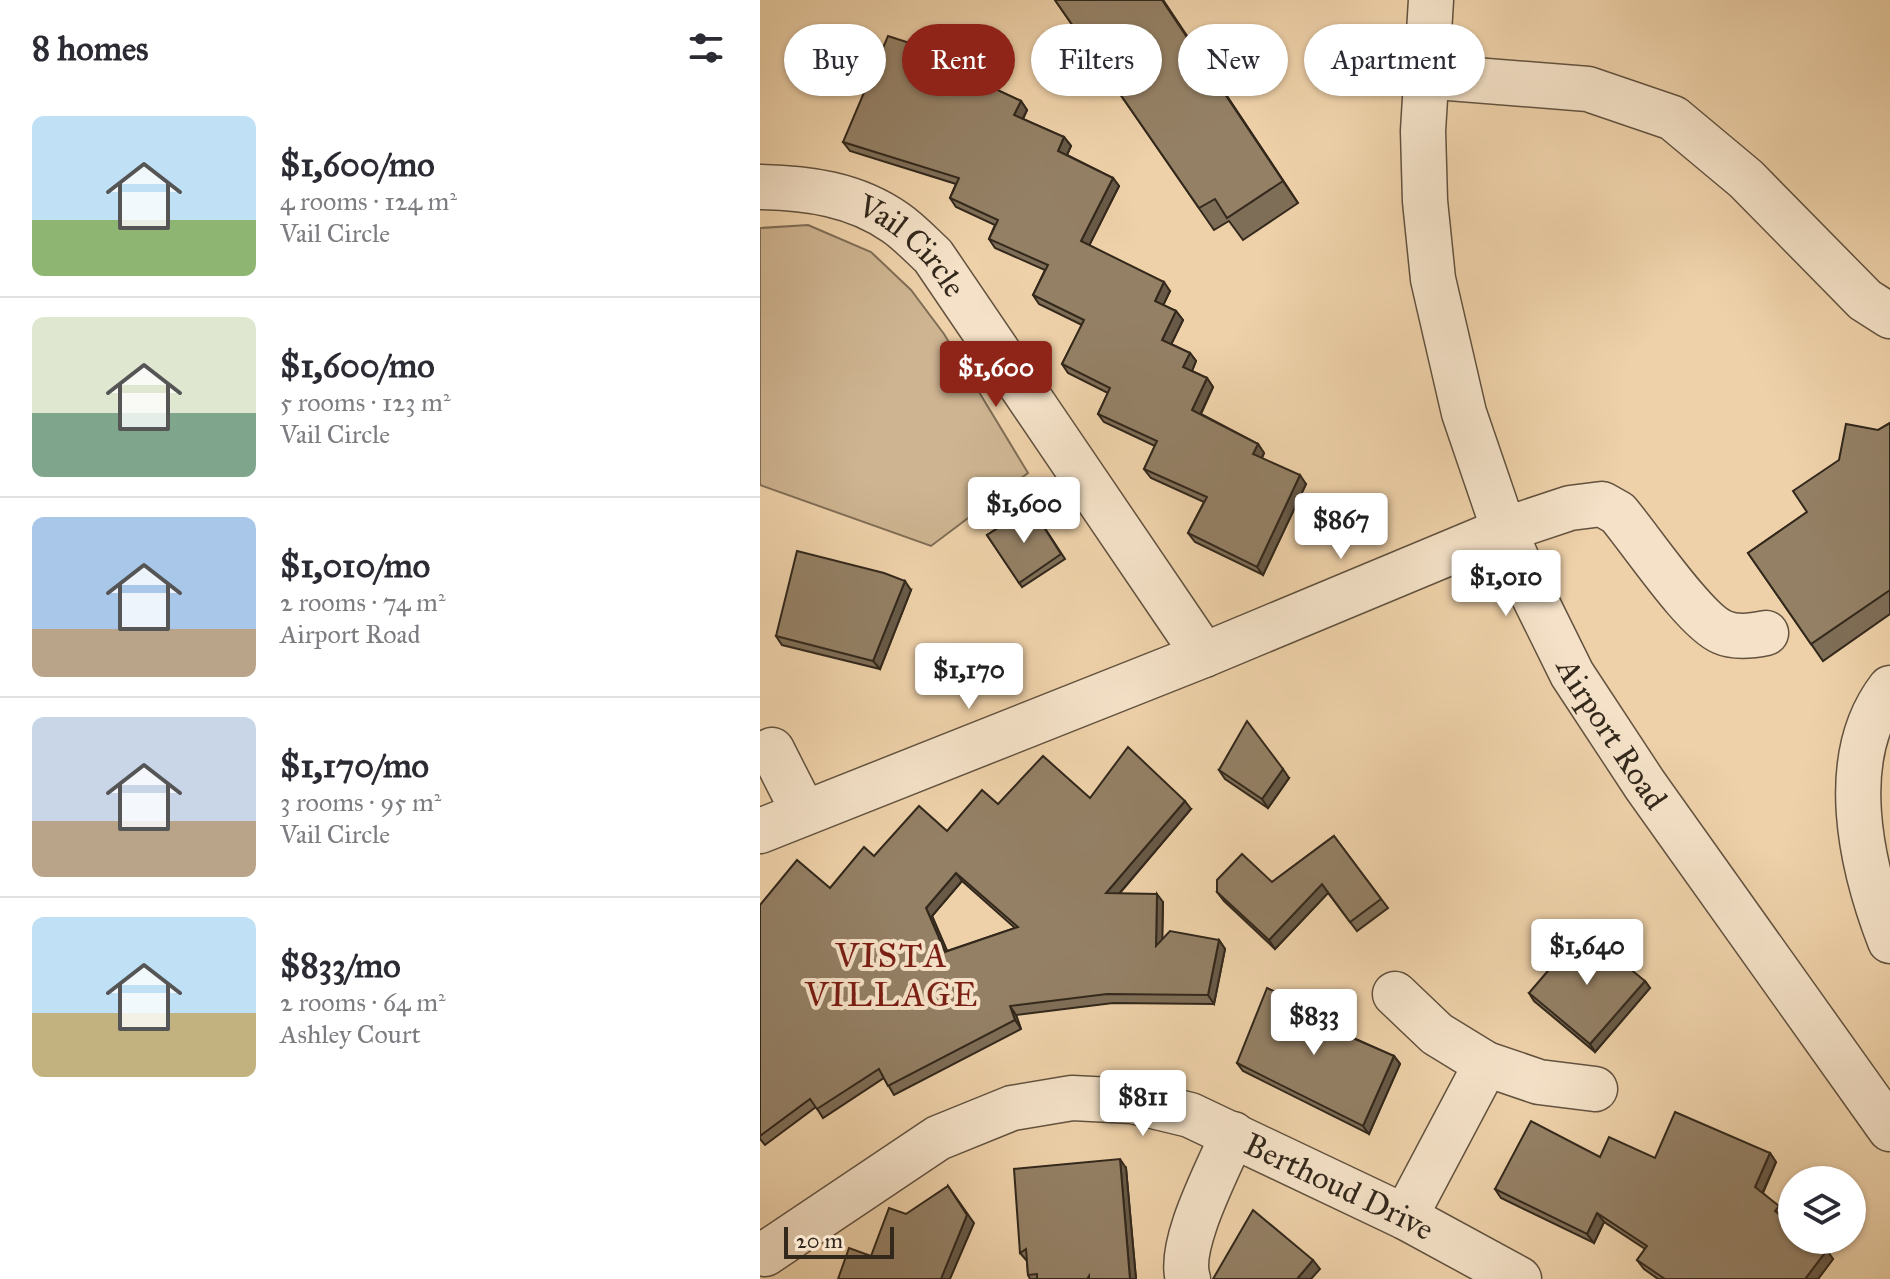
<!DOCTYPE html>
<meta charset="utf-8">
<style>
:root{--surface:#fff;--page:#f7f7f7;--text:#2b2b33;--muted:#7c7c81;--line:#e1e1e2;--accent:#8f2418}
body{margin:0;font-family:"IM FELL Great Primer",serif;background:var(--page);color:var(--text);height:100vh;display:flex;flex-direction:column;font-size:30px;white-space:nowrap}
*{box-sizing:border-box;margin:0}
p{font-size:26px;color:var(--muted)}
.icon{flex:none;width:44px;height:44px;fill:none;stroke:currentColor;stroke-width:2;stroke-linecap:round;stroke-linejoin:round}
.map{position:relative;flex:1;overflow:hidden}
.panel{display:flex;flex-direction:column;background:var(--surface);width:760px}
.panel>*{flex:none}
.top-card{position:absolute;left:24px;top:24px;width:760px;height:72px;display:flex;gap:16px}
.tools{position:absolute;left:1018px;top:1166px;display:grid;gap:16px}
.tools a{display:grid;place-items:center;width:88px;height:88px;border-radius:50%;background:var(--surface);box-shadow:0 2px 6px #0004;font-size:40px}
.scale{position:absolute;left:24px;bottom:20px;width:110px;box-sizing:border-box;padding-left:8px;border:4px solid #33281c;border-top:0;font-size:22px;line-height:28px;white-space:nowrap;color:#33281c;-webkit-text-stroke:6px #f4e1c7;paint-order:stroke}
.price{position:absolute;translate:-50% -68px;padding:0 18px;border-radius:8px;background:#fff;color:#222;font-size:26px;line-height:52px;filter:drop-shadow(0 2px 4px #0008)}
.price::after{content:'';position:absolute;left:50%;top:48px;width:24px;height:18px;margin-left:-12px;background:inherit;clip-path:polygon(0 0,100% 0,50% 100%)}
.price.active{background:var(--accent);color:#fff}
ul{padding:0;list-style:none}
li{display:flex;align-items:center;gap:24px;height:200px;padding:0 32px}
li+li{border-top:2px solid var(--line)}
li span{display:grid;place-items:center;flex:none;width:224px;height:160px;border-radius:12px;color:#555}
li>.icon{margin-inline-start:auto}
span .icon{width:96px;height:96px;fill:#fffc;stroke-width:1}
li b{font-size:34px}
h2{display:flex;justify-content:space-between;align-items:center;height:96px;padding:0 32px;font-size:34px}
.chip{padding:0 28px;border-radius:36px;background:var(--surface);box-shadow:0 2px 6px #0004;font-size:28px;line-height:72px}
.chip.active{background:var(--accent);color:#fff}
main{display:flex;flex:1;min-height:0}
.map>svg:first-child{display:block}
.green{fill:#ceb491;stroke:#806e56;stroke-width:2}
.lines{fill:none;stroke-linecap:round;stroke-linejoin:round}
.minor-casing{stroke:#62523f;stroke-width:47}
.minor{stroke:#f4e1c7;stroke-width:44}
.wall{fill:#7f6e57;stroke:#33281c;stroke-width:2;fill-rule:evenodd}
.shaded-wall{fill:#685a47;stroke:#33281c;stroke-width:2}
.building{fill:#948065;stroke:#33281c;stroke-width:2;fill-rule:evenodd}
.labels{text-anchor:middle;stroke-width:8;stroke-linejoin:round;paint-order:stroke}
.street-label{font-size:32px;fill:#33281c;stroke:#f4e1c7}
.neighbourhood-label{font-size:34px;letter-spacing:2px;fill:#7a1f14;stroke:#f4e1c7}
</style>
<main>
<section class="panel">
<h2>8 homes<svg class="icon" aria-label="filters" viewBox="0 0 24 24"><path d="M4 7h16M4 17h16"/><circle cx="9" cy="7" r="2"/><circle cx="15" cy="17" r="2"/></svg></h2>
<ul>
<li><span style="background:linear-gradient(#bfe0f5 65%,#8fb573 0)"><svg class="icon" aria-label="home" viewBox="0 0 24 24"><path d="M3 11l9-7 9 7M6 9v11h12V9"/></svg></span><div><b>$1,600/mo</b><p>4 rooms · 124 m²</p><p>Vail Circle</p></div></li>
<li><span style="background:linear-gradient(#dfe7d0 60%,#7fa58c 0)"><svg class="icon" aria-label="home" viewBox="0 0 24 24"><path d="M3 11l9-7 9 7M6 9v11h12V9"/></svg></span><div><b>$1,600/mo</b><p>5 rooms · 123 m²</p><p>Vail Circle</p></div></li>
<li><span style="background:linear-gradient(#a9c7e8 70%,#b9a48a 0)"><svg class="icon" aria-label="home" viewBox="0 0 24 24"><path d="M3 11l9-7 9 7M6 9v11h12V9"/></svg></span><div><b>$1,010/mo</b><p>2 rooms · 74 m²</p><p>Airport Road</p></div></li>
<li><span style="background:linear-gradient(#c9d6e8 65%,#b9a48a 0)"><svg class="icon" aria-label="home" viewBox="0 0 24 24"><path d="M3 11l9-7 9 7M6 9v11h12V9"/></svg></span><div><b>$1,170/mo</b><p>3 rooms · 95 m²</p><p>Vail Circle</p></div></li>
<li><span style="background:linear-gradient(#bfe0f5 60%,#c2b280 0)"><svg class="icon" aria-label="home" viewBox="0 0 24 24"><path d="M3 11l9-7 9 7M6 9v11h12V9"/></svg></span><div><b>$833/mo</b><p>2 rooms · 64 m²</p><p>Ashley Court</p></div></li>
</ul>
</section>
<div class="map">
<svg width="1130" height="1279" viewBox="0 0 1130 1279">
<rect width="100%" height="100%" fill="#eed1a9"/>
<filter id="stains"><feTurbulence type="fractalNoise" baseFrequency=".0025" numOctaves="4"/><feColorMatrix values="0 0 0 0 .2 0 0 0 0 .09 0 0 0 0 .02 0 0 0 .5 -.17"/></filter>
<radialGradient id="worn" r=".72"><stop offset=".6" stop-color="#630" stop-opacity="0"/><stop offset="1" stop-color="#630" stop-opacity=".3"/></radialGradient>
<!-- green -->
<path class="green" d="M48 225 111 252 151 290 184 334 268 473 171 546 0 485V228Z"/>
<g class="lines">
<!-- minor casing -->
<g class="minor-casing">
<g id="minor">
<path id="s1" d="M671 0 663 131 665 201 673 279 704 413 744 530 773 595 812 674 885 785 1130 1129"/>
<path d="M664 76 828 89 913 118 986 179 1105 300 1130 316"/>
<path id="s2" d="M0 187C48 188 95 194 136 223 149 232 161 245 173 256L444 655"/>
<path d="M1130 688C1076 758 1101 866 1130 941"/>
<path d="M12 750 44 813"/>
<path d="M0 831 444 655 744 530 810 508 842 504 858 513C881 540 934 620 962 632 975 638 992 636 1006 633"/>
<path d="M635 994 677 1034 726 1064 779 1082 835 1089"/>
<path d="M645 1217 726 1064"/>
<path id="s3" d="M5 1254 178 1138 252 1108 312 1098 372 1101 430 1115 645 1217 759 1279"/>
<path d="M428 1279C417 1245 459 1168 473 1134"/>
</g>
</g>
<!-- minor -->
<use href="#minor" class="minor"/>
</g>
<!-- wall -->
<g class="wall">
<path d="M295 0H403L538 203 483 240 469 221 454 230Z"/>
<path d="M205 61 211 70 209 77 261 101 267 110 263 119 304 137 311 146 307 155 353 178 359 186 329 245 410 291 403 305 416 311 423 320 411 344 430 353 436 361 432 371 447 378 453 387 441 414 498 444 504 453 502 458 546 484 503 575 435 542 428 533 444 502 391 478 384 469 395 446 344 422 338 414 348 393 308 373 302 364 322 325 279 304 273 295 285 270 235 248 229 239 235 225 196 207 190 198 196 184 90 151 83 142Z"/>
<path d="M1130 423V614L1063 661 988 553 1047 512 1118 430Z"/>
<path d="M271 507 305 559 262 587 227 535Z"/>
<path d="M151 590 120 669 22 645 16 636Z"/>
<path d="M459 770 529 778 508 808 465 779Z"/>
<path d="M330 798 431 809 359 894 403 902 402 939 459 940 465 949 454 1004 353 1003 256 1015 261 1029 134 1095 124 1078 63 1118 56 1107 5 1145 0 1139V905L70 888 114 856 187 831 238 804ZM202 881 255 928 187 951 172 916Z"/>
<path d="M574 836 628 908 597 931 568 893 515 949 464 901 457 892 512 882Z"/>
<path d="M885 981 890 988 835 1052 774 1001 769 993Z"/>
<path d="M585 1025 590 1033 589 1036 634 1056 640 1064 609 1134 483 1071 477 1063Z"/>
<path d="M1010 1153 1016 1162 1003 1193 1026 1215 1024 1218 1073 1259 1058 1279H898L884 1269 877 1260 885 1249 844 1222 834 1243 741 1198 735 1189 840 1157 895 1158Z"/>
<path d="M366 1168 376 1279H270L268 1275 267 1261 260 1253Z"/>
</g>
<!-- shaded-wall -->
<g class="shaded-wall">
<path d="M402 0H403L538 203 523 181Z"/>
<path d="M205 61 211 70 208 82 201 73Z"/>
<path d="M261 101 267 110 260 124 254 115Z"/>
<path d="M304 137 311 146 305 159 298 151Z"/>
<path d="M353 178 359 186 327 250 321 241Z"/>
<path d="M404 282 410 291 401 310 395 301Z"/>
<path d="M416 311 423 320 409 349 402 340Z"/>
<path d="M430 353 436 361 430 376 423 367Z"/>
<path d="M447 378 453 387 438 419 432 410Z"/>
<path d="M498 444 504 453 499 463 493 454Z"/>
<path d="M540 475 546 484 503 575 497 567Z"/>
<path d="M145 581 151 590 120 669 113 661Z"/>
<path d="M523 769 529 778 508 808 502 799Z"/>
<path d="M425 801 431 809 352 902 346 893Z"/>
<path d="M196 873 202 881 172 916 191 960 185 952 166 908Z"/>
<path d="M562 884 568 893 515 949 509 940Z"/>
<path d="M397 894 403 902 402 955 396 946Z"/>
<path d="M459 940 465 949 454 1004 448 995Z"/>
<path d="M885 981 890 988 835 1052 830 1044Z"/>
<path d="M250 1006 256 1015 261 1029 255 1020Z"/>
<path d="M585 1025 590 1033 587 1041 581 1033Z"/>
<path d="M634 1056 640 1064 609 1134 603 1126Z"/>
<path d="M1010 1153 1016 1162 1001 1196 995 1187Z"/>
<path d="M360 1159 366 1168 376 1279H370Z"/>
<path d="M188 1186 214 1223 190 1279H181Z"/>
<path d="M1019 1206 1026 1215 1022 1220 1015 1211Z"/>
<path d="M837 1213 844 1222 834 1243 827 1234Z"/>
<path d="M1067 1250 1073 1259 1058 1279H1045Z"/>
<path d="M553 1260 560 1269 551 1279H537Z"/>
</g>
<!-- building -->
<g class="building">
<path d="M295 0H402L523 181 467 218 455 199 439 208Z"/>
<path d="M128 36 205 61 201 73 261 101 254 115 304 137 298 151 353 178 321 241 404 282 395 301 416 311 402 340 430 353 423 367 447 378 432 410 498 444 493 454 540 475 497 567 428 533 447 497 384 469 397 441 338 414 350 388 302 364 324 320 273 295 288 265 229 239 238 220 190 198 199 178 83 142Z"/>
<path d="M1130 423V590L1051 644 988 553 1047 512 1033 491 1079 460 1086 424 1118 430Z"/>
<path d="M271 507 301 554 259 583 227 535Z"/>
<path d="M37 551 124 573 145 581 113 661 16 636Z"/>
<path d="M487 721 523 769 502 799 459 770Z"/>
<path d="M368 747 425 801 346 893 397 894 396 946 410 931 459 940 448 995 347 994 250 1006 255 1020 128 1086 119 1069 57 1109 50 1099 0 1136V905L37 860 70 888 104 847 114 856 159 806 187 831 222 790 238 804 283 756 330 798ZM196 873 258 927 185 952 166 908Z"/>
<path d="M574 836 621 899 590 922 562 884 509 940 457 892V880L482 854 512 882Z"/>
<path d="M823 930 885 981 830 1044 769 993Z"/>
<path d="M507 988 585 1025 581 1033 634 1056 603 1126 477 1063Z"/>
<path d="M915 1112 1010 1153 995 1187 1019 1206 1015 1211 1032 1224V1240H1053L1067 1250 1045 1279H905L877 1260 887 1246 837 1213 827 1234 735 1189 771 1121 840 1157 849 1137 895 1158Z"/>
<path d="M360 1159 370 1279H329V1276L327 1279H277V1274L268 1275 266 1249 260 1253 254 1169Z"/>
<path d="M188 1186 207 1215 181 1279H78L89 1248 111 1256 129 1208 146 1214Z"/>
<path d="M493 1210 553 1260 537 1279H453Z"/>
</g>
<g class="labels">
<!-- street labels -->
<g class="street-label">
<text dy="11" stroke="none"><textPath href="#s2" startOffset="170">Vail Circle</textPath></text>
<text dy="11" stroke="none"><textPath href="#s1" startOffset="772">Airport Road</textPath></text>
<text dy="11" stroke="none"><textPath href="#s3" startOffset="634">Berthoud Drive</textPath></text>
</g>
<!-- neighbourhood labels -->
<g class="neighbourhood-label">
<text x="132" y="967">VISTA<tspan x="132" dy="39">VILLAGE</tspan></text>
</g>
</g>
<rect width="100%" height="100%" filter="url(#stains)"/>
<rect width="100%" height="100%" fill="url(#worn)"/>
</svg>
<div class="tools">
<a><svg class="icon" aria-label="layers" viewBox="0 0 24 24"><path d="M12 4l9 5-9 5-9-5zM3 14l9 5 9-5"/></svg></a>
</div>
<div class="scale">20 m</div>
<b class="price active" style="left:236px;top:409px">$1,600</b>
<b class="price" style="left:264px;top:545px">$1,600</b>
<b class="price" style="left:581px;top:561px">$867</b>
<b class="price" style="left:746px;top:618px">$1,010</b>
<b class="price" style="left:209px;top:711px">$1,170</b>
<b class="price" style="left:827px;top:987px">$1,640</b>
<b class="price" style="left:554px;top:1057px">$833</b>
<b class="price" style="left:383px;top:1138px">$811</b>
<div class="top-card">
<a class="chip">Buy</a>
<a class="chip active">Rent</a>
<a class="chip">Filters</a>
<a class="chip">New</a>
<a class="chip">Apartment</a>
</div>
</div>
</main>
